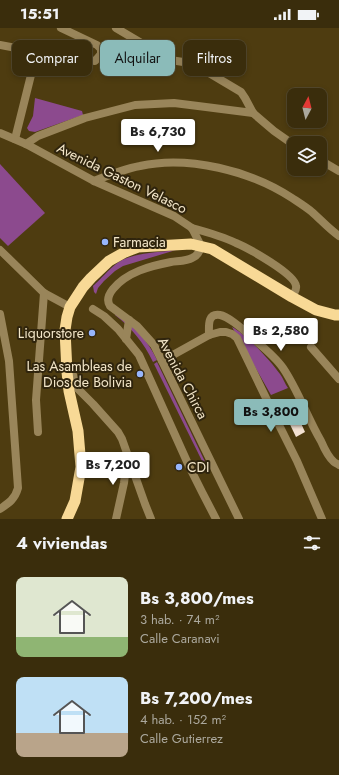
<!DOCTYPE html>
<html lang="es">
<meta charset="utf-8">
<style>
:root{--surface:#3a2d0c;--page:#45391a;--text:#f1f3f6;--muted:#aba89d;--line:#54492d;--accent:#8bbbb9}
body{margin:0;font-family:Jost,sans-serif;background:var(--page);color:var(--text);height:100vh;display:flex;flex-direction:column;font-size:15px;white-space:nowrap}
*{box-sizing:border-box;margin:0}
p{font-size:13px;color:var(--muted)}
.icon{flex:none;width:22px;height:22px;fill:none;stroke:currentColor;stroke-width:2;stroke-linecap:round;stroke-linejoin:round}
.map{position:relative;height:491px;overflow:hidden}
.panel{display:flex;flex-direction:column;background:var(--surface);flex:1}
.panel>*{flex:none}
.hud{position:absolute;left:12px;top:12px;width:315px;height:36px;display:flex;gap:8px}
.needle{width:26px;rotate:7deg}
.tools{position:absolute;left:287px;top:60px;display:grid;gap:8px}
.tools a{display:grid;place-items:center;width:40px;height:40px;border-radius:8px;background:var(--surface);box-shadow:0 2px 6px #0003,0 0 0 1px var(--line);font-size:20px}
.price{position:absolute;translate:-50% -34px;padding:0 9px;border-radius:4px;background:#fff;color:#222;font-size:13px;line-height:26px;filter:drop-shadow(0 1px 2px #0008)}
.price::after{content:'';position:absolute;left:50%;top:24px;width:12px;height:9px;margin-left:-6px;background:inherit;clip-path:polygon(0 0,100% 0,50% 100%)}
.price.on{background:var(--accent);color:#111}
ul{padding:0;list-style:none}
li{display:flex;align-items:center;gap:12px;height:100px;padding:0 16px}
li span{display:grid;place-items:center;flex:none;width:112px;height:80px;border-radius:8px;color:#555}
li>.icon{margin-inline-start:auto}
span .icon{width:48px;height:48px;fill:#fffc;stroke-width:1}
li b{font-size:17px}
h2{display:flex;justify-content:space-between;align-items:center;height:48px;padding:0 16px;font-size:17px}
.pill{padding:0 14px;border-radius:8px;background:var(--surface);box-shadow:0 2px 6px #0003,0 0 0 1px var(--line);font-size:14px;line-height:36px}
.pill.on{background:var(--accent);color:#111}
.status{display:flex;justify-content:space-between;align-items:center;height:28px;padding:0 20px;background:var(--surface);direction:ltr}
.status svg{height:11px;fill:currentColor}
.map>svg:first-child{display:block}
.green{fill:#8c4a8e}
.building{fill:#f4e2d2}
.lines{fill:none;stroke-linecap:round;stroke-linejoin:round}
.minor{stroke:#99855a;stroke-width:8}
.tertiary{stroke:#99855a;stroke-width:8}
.trunk{stroke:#f8d996;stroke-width:11}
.poi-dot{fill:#97b6fd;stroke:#2f240d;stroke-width:1.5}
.labels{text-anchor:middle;stroke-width:4;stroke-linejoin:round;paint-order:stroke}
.street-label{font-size:14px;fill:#f3e6c9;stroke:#2f240d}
.poi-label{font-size:14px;fill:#f3e6c9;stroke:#2f240d;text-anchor:start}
</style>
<div class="status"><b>15:51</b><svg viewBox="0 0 49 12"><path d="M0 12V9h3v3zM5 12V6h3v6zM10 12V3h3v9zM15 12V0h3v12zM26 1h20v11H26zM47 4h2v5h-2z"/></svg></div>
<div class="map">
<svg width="339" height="491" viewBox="0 0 339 491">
<rect width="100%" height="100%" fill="#4e3c10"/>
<!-- green -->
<g class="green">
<path d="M35 70 82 83 83 87 35 104 29 103 27 100 33 88Z"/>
<path d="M0 136 45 185 8 218 0 210Z"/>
<path d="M176 222 123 238 115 243 104 253 98 260 96 266 94 264 93 258C101 251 108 242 116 236 132 224 157 225 176 222Z"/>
<path d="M117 284C132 296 149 314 157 332L153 334C144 315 131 299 115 287Z"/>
<path d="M232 299C247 307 270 332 280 346 283 350 285 356 288 360L271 367Z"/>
<path d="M157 334 210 444 208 445 154 336Z"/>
</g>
<!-- building -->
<path class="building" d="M295 382 305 404 296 409 285 386Z"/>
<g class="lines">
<!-- minor -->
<g class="minor">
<path d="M116 0 170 32 190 35 199 39 241 64 245 70 253 85 274 103 294 117"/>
<path d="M0 17 37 24 95 33 101 26V21L97 17 61 0"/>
<path d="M15 111 31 47"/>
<path d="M26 116 38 108 85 90 135 77 174 75 198 78 253 85"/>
<path d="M320 132 339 143"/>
<path d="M94 153C109 147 124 141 140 138 188 127 251 143 292 170 298 174 306 179 312 184 321 192 329 201 339 208"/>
<path d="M192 200C207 204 222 208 236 215 248 220 295 246 296 258 297 262 294 265 292 269"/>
<path d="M0 222 44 265 70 279"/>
<path d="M93 281 104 288 118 301 139 327 189 438 202 464 216 491"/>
<path d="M0 286 9 333 18 460C15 471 9 475 0 481"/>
<path d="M209 307C209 298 207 285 220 287 227 288 242 300 248 306 258 315 275 328 283 340 298 362 307 389 321 413 324 420 328 429 334 434 335 435 338 436 339 437"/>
<path d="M126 311 129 292"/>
<path d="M311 319 339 351"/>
<path d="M162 333 209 307 220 304H226L232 306 237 310 280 399 297 433 322 491"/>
<path d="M67 344H72L78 361 93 376 118 404 122 411 145 476 151 491"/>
<path d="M38 404 36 372 44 265"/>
<path d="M116 491 124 455 127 430"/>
</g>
<!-- tertiary -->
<path class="tertiary" d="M0 105 26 116 94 153 174 188 192 200 201 218C200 223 197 228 192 230 187 233 177 233 171 234 150 238 127 244 113 261 109 266 106 272 110 278L137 298 154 317 162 333 239 491"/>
<!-- trunk -->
<path class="trunk" d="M67 491 75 473 81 439 78 403 69 363 67 344 65 302 67 289 70 279 83 259 91 250 109 233 125 224 138 219 191 216 212 221 292 269 316 282 335 287H339"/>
</g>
<!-- markers -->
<g class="poi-dot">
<circle cx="105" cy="214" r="4"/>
<circle cx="92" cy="305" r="4"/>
<circle cx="140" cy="346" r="4"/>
<circle cx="179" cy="439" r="4"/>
</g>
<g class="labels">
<!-- street labels -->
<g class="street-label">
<text transform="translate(122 150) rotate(26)" y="5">Avenida Gaston Velasco</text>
<text transform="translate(183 350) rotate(62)" y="5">Avenida Chirca</text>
</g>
<!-- poi labels -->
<g class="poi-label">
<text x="113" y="219">Farmacia</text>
<text x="84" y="310" text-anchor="end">Liquorstore</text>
<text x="132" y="343" text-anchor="end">Las Asambleas de<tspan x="132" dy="16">Dios de Bolivia</tspan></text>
<text x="187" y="444">CDI</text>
</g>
</g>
</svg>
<div class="tools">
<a><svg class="needle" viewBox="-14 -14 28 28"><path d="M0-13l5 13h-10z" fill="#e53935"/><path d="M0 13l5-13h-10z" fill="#aba89d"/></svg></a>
<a><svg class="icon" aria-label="layers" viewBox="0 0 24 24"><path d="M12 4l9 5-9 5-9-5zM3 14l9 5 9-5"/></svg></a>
</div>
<b class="price" style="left:158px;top:125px">Bs 6,730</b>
<b class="price" style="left:281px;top:324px">Bs 2,580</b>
<b class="price on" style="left:271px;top:405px">Bs 3,800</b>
<b class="price" style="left:113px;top:458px">Bs 7,200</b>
<div class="hud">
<a class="pill">Comprar</a>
<a class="pill on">Alquilar</a>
<a class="pill">Filtros</a>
</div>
</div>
<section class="panel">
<h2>4 viviendas<svg class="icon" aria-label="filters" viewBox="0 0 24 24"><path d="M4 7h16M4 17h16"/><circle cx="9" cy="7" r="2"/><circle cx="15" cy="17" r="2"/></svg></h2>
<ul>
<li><span style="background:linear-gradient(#dfe7d0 75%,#8fb573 0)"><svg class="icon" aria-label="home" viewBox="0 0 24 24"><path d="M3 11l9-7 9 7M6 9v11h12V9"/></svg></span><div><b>Bs 3,800/mes</b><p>3 hab. · 74 m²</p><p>Calle Caranavi</p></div></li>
<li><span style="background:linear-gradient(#bfe0f5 70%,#b9a48a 0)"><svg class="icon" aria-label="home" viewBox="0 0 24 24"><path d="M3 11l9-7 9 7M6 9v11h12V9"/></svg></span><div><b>Bs 7,200/mes</b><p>4 hab. · 152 m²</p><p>Calle Gutierrez</p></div></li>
</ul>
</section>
